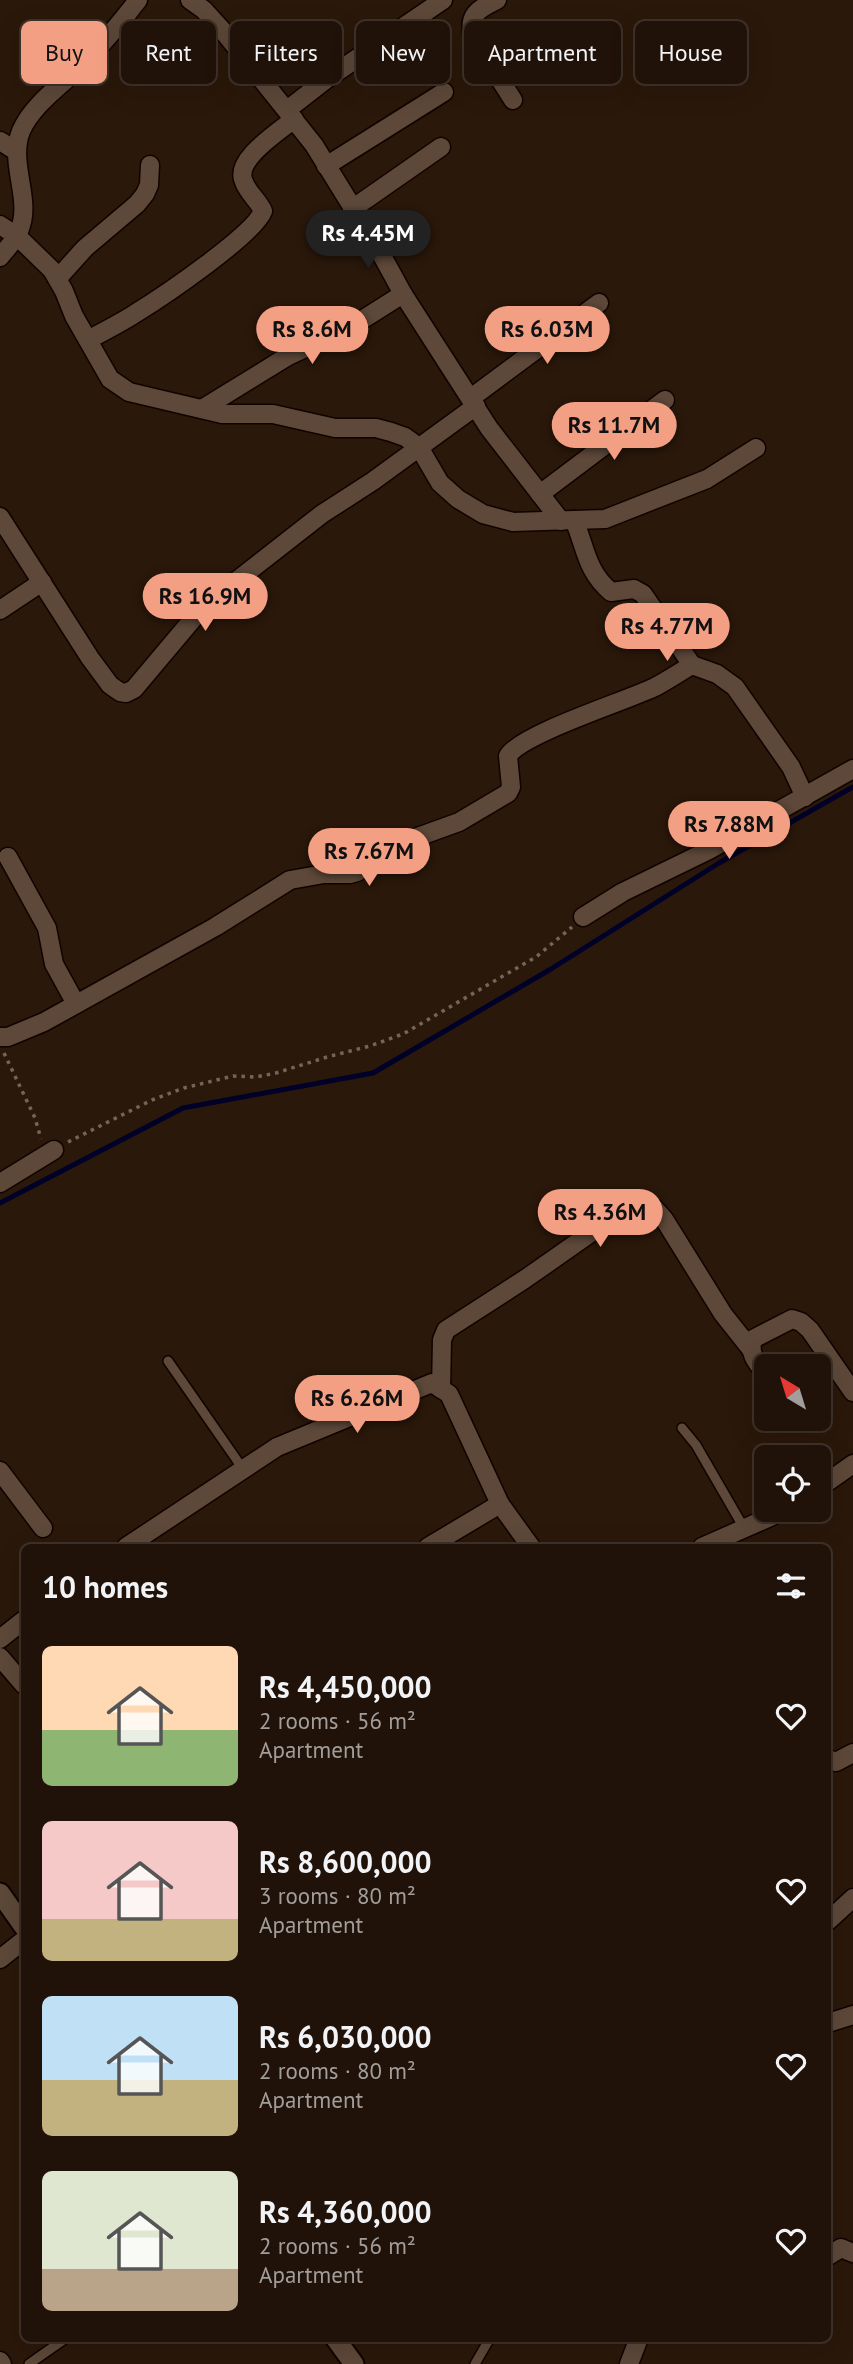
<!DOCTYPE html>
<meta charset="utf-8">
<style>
:root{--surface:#201208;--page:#281b12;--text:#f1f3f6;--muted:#a29e9c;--line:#3d3229;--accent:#f39f83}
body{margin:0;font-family:"PT Sans",sans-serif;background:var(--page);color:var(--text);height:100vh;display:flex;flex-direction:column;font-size:26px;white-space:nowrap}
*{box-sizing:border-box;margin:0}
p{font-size:23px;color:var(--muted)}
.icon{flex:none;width:38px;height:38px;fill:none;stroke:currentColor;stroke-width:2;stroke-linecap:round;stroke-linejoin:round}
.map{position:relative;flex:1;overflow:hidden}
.drawer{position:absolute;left:21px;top:1544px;width:810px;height:798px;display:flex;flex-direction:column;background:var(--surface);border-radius:10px;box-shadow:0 7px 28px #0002,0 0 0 2px var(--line)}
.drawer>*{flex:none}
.banner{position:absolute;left:21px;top:21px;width:812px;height:63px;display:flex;gap:14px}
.needle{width:46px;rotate:322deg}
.tools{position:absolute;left:754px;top:1354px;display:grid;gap:14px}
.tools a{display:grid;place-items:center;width:77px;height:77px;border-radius:10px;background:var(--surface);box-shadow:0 7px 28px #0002,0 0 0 2px var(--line);font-size:35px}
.price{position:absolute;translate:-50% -60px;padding:0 16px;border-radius:24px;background:var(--accent);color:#111;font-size:23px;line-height:46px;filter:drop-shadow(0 2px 4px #0008)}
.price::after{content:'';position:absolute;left:50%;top:42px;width:21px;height:16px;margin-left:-10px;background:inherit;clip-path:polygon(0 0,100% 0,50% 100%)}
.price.active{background:#222;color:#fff}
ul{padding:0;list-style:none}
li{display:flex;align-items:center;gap:21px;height:175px;padding:0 21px}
li span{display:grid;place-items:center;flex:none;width:196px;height:140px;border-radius:10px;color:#555}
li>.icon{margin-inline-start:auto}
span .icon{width:84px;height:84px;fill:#fffc;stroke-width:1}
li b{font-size:30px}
h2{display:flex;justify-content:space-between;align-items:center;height:84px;padding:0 21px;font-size:30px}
.chip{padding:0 24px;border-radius:10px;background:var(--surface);box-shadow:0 7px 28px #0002,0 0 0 2px var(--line);font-size:24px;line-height:63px}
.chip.active{background:var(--accent);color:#111}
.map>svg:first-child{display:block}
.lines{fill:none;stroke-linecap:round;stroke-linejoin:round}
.stream{stroke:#000028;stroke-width:5}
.service-casing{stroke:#110300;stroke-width:12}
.minor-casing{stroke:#110300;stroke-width:21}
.tertiary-casing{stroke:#110300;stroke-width:23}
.path{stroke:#756558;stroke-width:3.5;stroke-dasharray:3.5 5;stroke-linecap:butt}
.service{stroke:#5d4839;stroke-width:9}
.minor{stroke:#5d4839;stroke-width:18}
.tertiary{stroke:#5d4839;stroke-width:19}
</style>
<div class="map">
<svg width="853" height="2364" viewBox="0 0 853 2364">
<rect width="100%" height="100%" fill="#2a180a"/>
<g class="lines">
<!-- stream -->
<path class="stream" d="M0 1203 183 1108 373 1073 551 969 719 863 853 787"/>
<!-- service casing -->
<g class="service-casing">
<g id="service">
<path d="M168 1361 243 1469"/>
<path d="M682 1428 696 1445 744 1528"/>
<path d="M29 2364 66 2338"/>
<path d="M475 2364 490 2338"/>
</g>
</g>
<!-- minor casing -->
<g class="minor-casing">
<g id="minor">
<path d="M190 0 204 10 223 31 314 145 380 252 403 294 489 428 561 521"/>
<path d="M497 0C479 9 467 14 473 37L513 100"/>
<path d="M287 110 328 78 443 0"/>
<path d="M0 141 16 151"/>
<path d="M326 166 444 92"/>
<path d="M352 209 441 147"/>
<path d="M0 225 17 236 52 270 64 291 74 316 110 379 129 392 222 414H273L335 428H376L391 432 405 437 419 447 440 483 458 499 483 514 513 522 605 519 707 479 756 448"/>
<path d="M0 257C6 249 15 241 19 231 33 200 8 164 21 131 33 103 65 83 86 61 104 42 122 21 138 0"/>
<path d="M58 278 85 248 137 204 145 194 149 185 150 165"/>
<path d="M88 340C104 331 121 323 136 313 162 297 254 235 263 211 258 200 248 193 244 182 233 160 279 132 294 119"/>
<path d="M471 398 599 303"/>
<path d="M202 409 288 356 354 325 403 294"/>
<path d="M540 494 665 400"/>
<path d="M0 517 90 658 110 685 120 692 126 693 134 689 203 607 322 514 373 481 476 406"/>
<path d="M574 520C586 548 586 571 611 592L634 589 643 594 692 665 717 674 735 687 791 767 805 797"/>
<path d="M0 610 42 582"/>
<path d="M8 857 47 928 54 964 76 1004"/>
<path d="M583 917 623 892 709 850 853 769"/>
<path d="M0 1037H8L44 1022 215 927 290 880 324 874H350L357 872 374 859 401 843 459 822 508 793 511 787 508 756C521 734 626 701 655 687 668 680 680 672 692 665"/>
<path d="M0 1183 54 1150"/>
<path d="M766 1374C757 1363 748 1354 753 1339L792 1319 801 1322 810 1330 853 1392"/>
<path d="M441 1389 442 1340 446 1330 525 1279 622 1211 647 1206 654 1208 664 1219 723 1314 750 1348"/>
<path d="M0 1471 43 1528"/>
<path d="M819 1488 853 1464"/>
<path d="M126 1547 277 1447 432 1383 449 1394 500 1504 531 1547"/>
<path d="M428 1547 500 1504"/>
<path d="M702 1547 786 1510"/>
<path d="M0 1639 24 1620"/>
<path d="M0 1657 24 1685"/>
<path d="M828 1759 836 1762 853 1753"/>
<path d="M828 1921 853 1898"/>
<path d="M0 1959 24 1940"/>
<path d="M828 2023 853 2015"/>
<path d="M828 2256 841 2248 853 2253"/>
<path d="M0 2361 2 2364"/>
<path d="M629 2364 639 2338"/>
</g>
</g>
<!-- tertiary casing -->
<g class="tertiary-casing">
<g id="tertiary">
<path d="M0 1893 24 1927"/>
<path d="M335 2338 354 2364"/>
</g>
</g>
<!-- path -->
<g class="path">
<path d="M4 1053 35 1118 41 1139"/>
<path d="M68 1142 152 1100 184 1088 233 1076 256 1077 276 1073 327 1057 370 1046 403 1034 536 957 572 927"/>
</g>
<!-- service -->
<use href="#service" class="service"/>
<!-- minor -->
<use href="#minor" class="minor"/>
<!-- tertiary -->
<use href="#tertiary" class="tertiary"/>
</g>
</svg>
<div class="tools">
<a><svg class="needle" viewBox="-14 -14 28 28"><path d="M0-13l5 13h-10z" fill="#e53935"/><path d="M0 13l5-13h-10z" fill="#a29e9c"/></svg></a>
<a><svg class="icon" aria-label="locate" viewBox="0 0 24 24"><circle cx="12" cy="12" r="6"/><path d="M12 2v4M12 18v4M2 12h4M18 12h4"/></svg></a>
</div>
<b class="price active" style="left:368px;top:270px">Rs 4.45M</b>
<b class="price" style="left:312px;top:366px">Rs 8.6M</b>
<b class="price" style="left:547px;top:366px">Rs 6.03M</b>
<b class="price" style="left:614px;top:462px">Rs 11.7M</b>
<b class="price" style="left:205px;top:633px">Rs 16.9M</b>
<b class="price" style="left:667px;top:663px">Rs 4.77M</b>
<b class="price" style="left:729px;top:861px">Rs 7.88M</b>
<b class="price" style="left:369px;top:888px">Rs 7.67M</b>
<b class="price" style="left:600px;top:1249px">Rs 4.36M</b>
<b class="price" style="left:357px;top:1435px">Rs 6.26M</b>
<div class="banner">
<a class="chip active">Buy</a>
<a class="chip">Rent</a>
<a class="chip">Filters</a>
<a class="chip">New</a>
<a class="chip">Apartment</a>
<a class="chip">House</a>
</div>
<section class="drawer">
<h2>10 homes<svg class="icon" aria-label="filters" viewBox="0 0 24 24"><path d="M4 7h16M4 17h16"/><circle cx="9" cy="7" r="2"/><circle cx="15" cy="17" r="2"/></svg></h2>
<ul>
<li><span style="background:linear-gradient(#ffd9b3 60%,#8fb573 0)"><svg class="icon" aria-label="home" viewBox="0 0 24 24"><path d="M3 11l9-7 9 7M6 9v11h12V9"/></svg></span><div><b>Rs 4,450,000</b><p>2 rooms · 56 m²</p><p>Apartment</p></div><svg class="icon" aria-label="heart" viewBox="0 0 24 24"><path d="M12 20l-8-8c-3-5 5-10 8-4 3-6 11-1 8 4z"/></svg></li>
<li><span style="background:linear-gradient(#f6c9c9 70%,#c2b280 0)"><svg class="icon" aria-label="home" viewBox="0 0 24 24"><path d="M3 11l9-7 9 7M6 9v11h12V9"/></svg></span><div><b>Rs 8,600,000</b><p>3 rooms · 80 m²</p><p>Apartment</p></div><svg class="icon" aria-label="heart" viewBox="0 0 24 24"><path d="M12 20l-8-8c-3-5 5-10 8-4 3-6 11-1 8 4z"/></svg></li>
<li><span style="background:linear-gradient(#bfe0f5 60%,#c2b280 0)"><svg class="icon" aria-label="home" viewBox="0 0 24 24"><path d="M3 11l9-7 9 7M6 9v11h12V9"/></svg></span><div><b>Rs 6,030,000</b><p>2 rooms · 80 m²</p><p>Apartment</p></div><svg class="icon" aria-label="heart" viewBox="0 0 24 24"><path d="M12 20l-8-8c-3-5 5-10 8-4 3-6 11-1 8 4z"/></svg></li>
<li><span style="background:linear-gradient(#dfe7d0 70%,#b9a48a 0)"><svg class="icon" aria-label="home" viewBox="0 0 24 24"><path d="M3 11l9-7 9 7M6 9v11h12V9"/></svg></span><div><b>Rs 4,360,000</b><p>2 rooms · 56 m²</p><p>Apartment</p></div><svg class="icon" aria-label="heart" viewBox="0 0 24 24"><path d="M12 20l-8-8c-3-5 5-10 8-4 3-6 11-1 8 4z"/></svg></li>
</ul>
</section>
</div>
